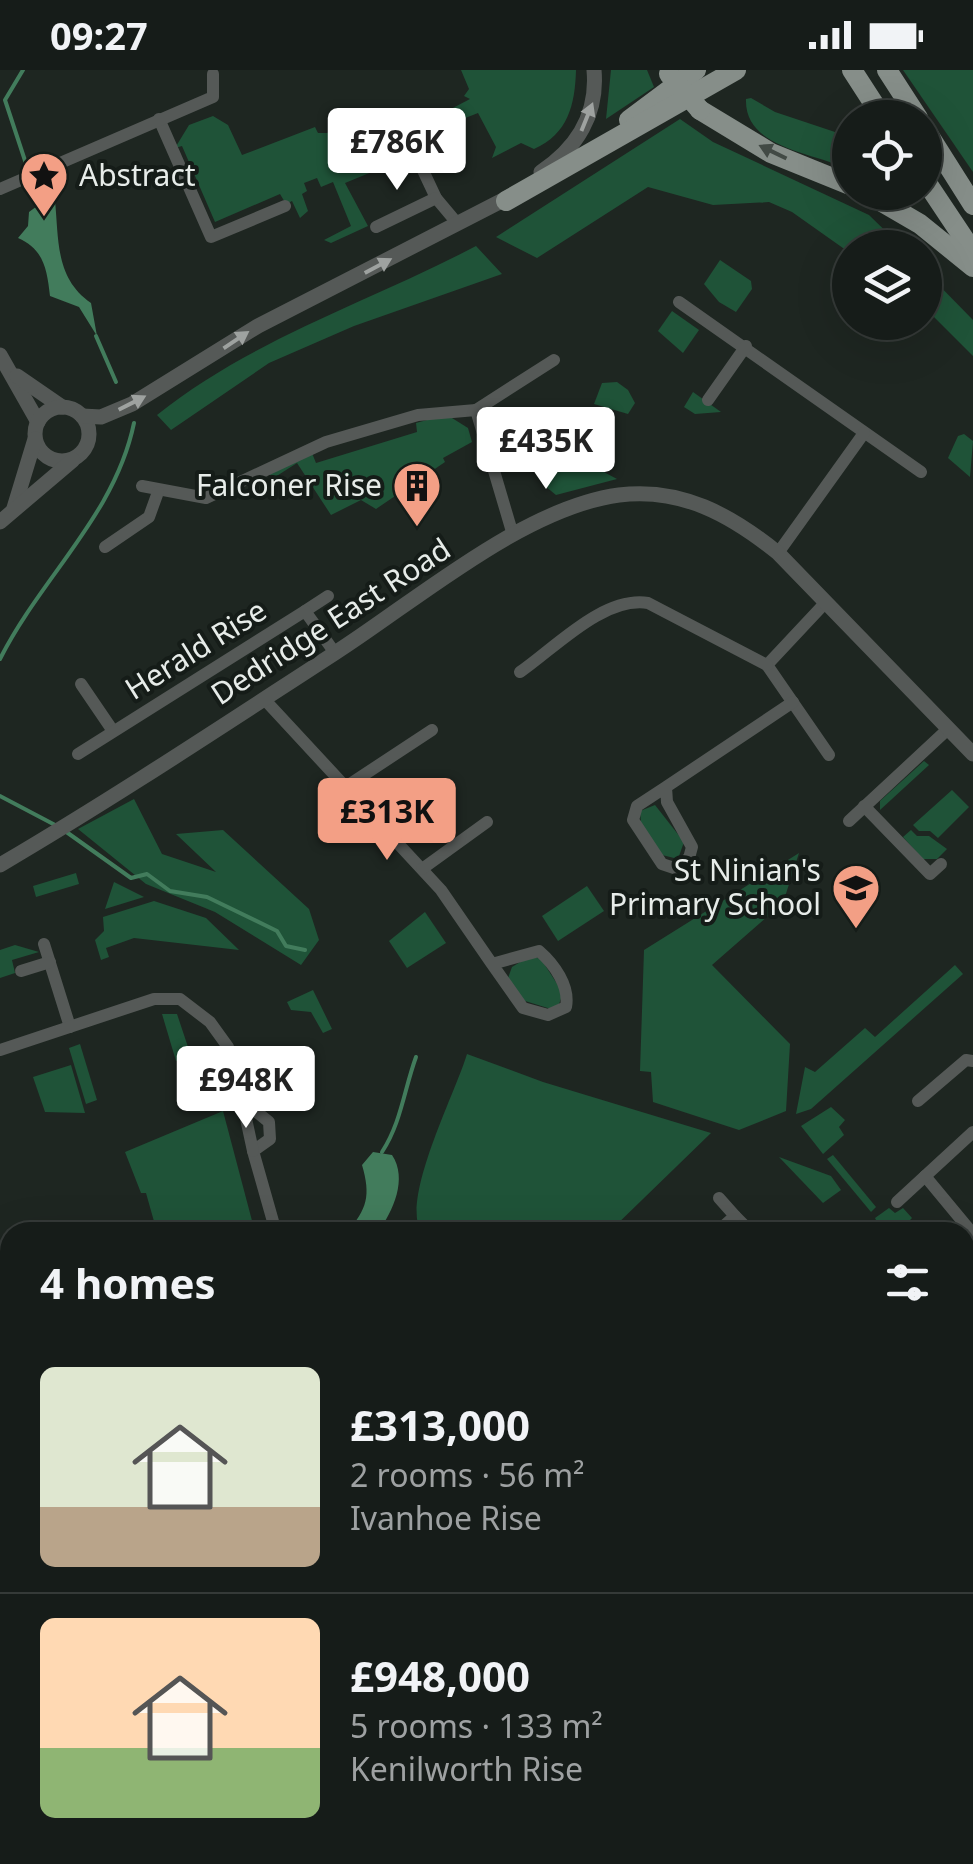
<!DOCTYPE html>
<meta charset="utf-8">
<style>
:root{--surface:#161c19;--page:#232926;--text:#f1f3f6;--muted:#9ea1a2;--line:#353a38;--accent:#f39f85}
body{margin:0;font-family:"Noto Sans",sans-serif;background:var(--page);color:var(--text);height:100vh;display:flex;flex-direction:column;font-size:38px;white-space:nowrap}
*{box-sizing:border-box;margin:0}
p{font-size:32px;color:var(--muted)}
.icon{flex:none;width:55px;height:55px;fill:none;stroke:currentColor;stroke-width:2;stroke-linecap:round;stroke-linejoin:round}
.map{position:relative;flex:1;overflow:hidden}
.sheet{position:absolute;left:0px;top:1152px;width:975px;height:642px;display:flex;flex-direction:column;background:var(--surface);border-radius:30px 30px 0 0;box-shadow:0 10px 40px #0002,0 0 0 2px var(--line)}
.sheet>*{flex:none}
.buttons{position:absolute;left:832px;top:30px;display:grid;gap:20px}
.buttons a{display:grid;place-items:center;width:110px;height:110px;border-radius:50%;background:var(--surface);box-shadow:0 10px 40px #0002,0 0 0 2px var(--line);font-size:50px}
.price{position:absolute;translate:-50% -85px;padding:0 22px;border-radius:10px;background:#fff;color:#222;font-size:32px;line-height:65px;filter:drop-shadow(0 2px 5px #0008)}
.price::after{content:'';position:absolute;left:50%;top:60px;width:30px;height:22px;margin-left:-15px;background:inherit;clip-path:polygon(0 0,100% 0,50% 100%)}
.price.active{background:var(--accent);color:#111}
ul{padding:0;list-style:none}
li{display:flex;align-items:center;gap:30px;height:250px;padding:0 40px}
li+li{border-top:2px solid var(--line)}
li span{display:grid;place-items:center;flex:none;width:280px;height:200px;border-radius:15px;color:#555}
li>.icon{margin-inline-start:auto}
span .icon{width:120px;height:120px;fill:#fffc;stroke-width:1}
li b{font-size:42px}
h2{display:flex;justify-content:space-between;align-items:center;height:120px;padding:0 40px;font-size:42px}
.status{display:flex;justify-content:space-between;align-items:center;height:70px;padding:0 50px;background:var(--surface);direction:ltr}
.status svg{height:28px;fill:currentColor}
.map>svg:first-child{display:block}
.green{fill:#1f5338}
.water{fill:#427c5c}
.lines{fill:none;stroke-linecap:round;stroke-linejoin:round}
.stream{stroke:#427c5c;stroke-width:4}
.minor{stroke:#555957;stroke-width:12}
.tertiary{stroke:#555957;stroke-width:15}
.primary{stroke:#868e89;stroke-width:20}
.primary-bridge{stroke:#868e89;stroke-width:20}
.oneway{fill:#9ea2a0}
.oneway2{fill:#424a45}
.labels{text-anchor:middle;stroke-width:8;stroke-linejoin:round;paint-order:stroke}
.poi-label{font-size:30px;fill:#e7ece9;stroke:#151c18;text-anchor:end}
.street-label{font-size:30px;fill:#e7ece9;stroke:#151c18}
</style>
<div class="status"><b>09:27</b><svg viewBox="0 0 49 12"><path d="M0 12V9h3v3zM5 12V6h3v6zM10 12V3h3v9zM15 12V0h3v12zM26 1h20v11H26zM47 4h2v5h-2z"/></svg></div>
<div class="map">
<svg width="973" height="1794" viewBox="0 0 973 1794">
<rect width="100%" height="100%" fill="#1e2621"/>
<!-- green -->
<g class="green">
<path d="M461 0H576C575 35 568 64 534 79L521 73 492 88 496 77 478 43 420 66 423 75 413 86 403 82 391 92 387 89 384 97 345 113 368 156 331 173 324 170 351 156 333 112 321 117 317 108 304 113 307 121 302 124 308 141 300 148 292 131 286 134 280 124 215 152 182 76 175 78 189 55 213 46 228 55 242 85 315 57 318 63H327L350 49 355 56 364 53 378 70 386 67 388 72 470 29 464 26 469 19Z"/>
<path d="M611 0H647L654 17 606 49Z"/>
<path d="M903 0H973V102Z"/>
<path d="M751 28 775 42 850 67V100C814 82 744 79 746 29Z"/>
<path d="M680 49 713 72 869 145 902 177 850 178V183L792 142 769 132 713 135 648 117 537 188 496 167Z"/>
<path d="M476 176 502 204 354 256 269 293 171 360 157 345C251 269 370 232 476 176Z"/>
<path d="M720 190 751 211 752 219 736 242 719 232 704 214Z"/>
<path d="M925 201 973 250V286L925 238Z"/>
<path d="M672 241 699 260 683 283 658 261Z"/>
<path d="M617 312 628 320 635 333 628 344 594 334 602 313Z"/>
<path d="M693 322 721 342 695 344 684 337Z"/>
<path d="M438 347 452 348 468 358 472 372 443 388 445 392 376 439 361 430 331 445 297 393 272 409 269 403 312 383 316 393 417 362 416 353Z"/>
<path d="M964 364 973 371 970 407 948 388 958 366Z"/>
<path d="M544 370 617 409 556 425 545 416 528 379Z"/>
<path d="M924 691 929 695 880 740V731Z"/>
<path d="M952 720 969 737 938 768 930 761H919L913 755Z"/>
<path d="M134 729 162 784 216 802 176 764 223 760 309 839 319 870 301 895 215 842 146 814 78 759Z"/>
<path d="M655 735 684 772 678 789 662 785 641 753 640 741Z"/>
<path d="M911 760 917 766H929L947 779 937 789H923L903 767Z"/>
<path d="M799 783 783 833 712 895 790 974 786 1041 739 1060 653 1032 651 1002 640 1001 644 880Z"/>
<path d="M76 803 79 814 36 827 33 816Z"/>
<path d="M114 812 144 827 105 839Z"/>
<path d="M587 816 604 841 558 871 542 846Z"/>
<path d="M154 831 206 848 239 880 134 868 106 878 109 887 101 890 95 870 104 861 103 847Z"/>
<path d="M425 842 446 873 407 898 389 871Z"/>
<path d="M15 875 39 882 12 890 15 903 0 908V880Z"/>
<path d="M530 886 541 889 563 923 559 934 551 939 522 930 508 908 512 897Z"/>
<path d="M955 895 963 904 811 1039 796 1044 805 997 815 1002 865 958 875 967Z"/>
<path d="M313 920 332 959 323 963 311 942 291 940 287 932Z"/>
<path d="M162 944H177L191 986 176 991Z"/>
<path d="M80 974 97 1030 86 1034 69 978Z"/>
<path d="M467 984 543 1012 711 1063 609 1162H421C401 1128 455 1024 467 984Z"/>
<path d="M193 993 206 1036 192 1040 178 998Z"/>
<path d="M71 995 85 1043 45 1042 33 1007Z"/>
<path d="M831 1037 845 1050 839 1057 844 1065 823 1084 801 1056Z"/>
<path d="M223 1041 255 1162H157L146 1123H141L125 1082Z"/>
<path d="M833 1085 876 1137 871 1142 827 1089Z"/>
<path d="M779 1087 831 1106 841 1120 823 1133Z"/>
<path d="M889 1138 895 1143 903 1138 912 1148 898 1162H882L875 1148Z"/>
<path d="M10 1243V1289L0 1290V1245Z"/>
<path d="M256 1785H474L472 1794H257Z"/>
<path d="M513 1785H650L647 1794H508Z"/>
<path d="M898 1785H956L934 1794H879Z"/>
</g>
<!-- water -->
<g class="water">
<path d="M48 128 55 131C59 170 55 208 91 233L97 266 79 237 50 226C47 200 44 179 18 168L28 156 29 142Z"/>
<path d="M373 1082 392 1085C408 1109 393 1141 378 1162H347C367 1139 371 1126 362 1095Z"/>
</g>
<g class="lines">
<!-- stream -->
<g class="stream">
<path d="M23 0 5 30 39 133"/>
<path d="M96 266 116 312"/>
<path d="M0 589C42 506 115 445 134 353"/>
<path d="M0 726 57 756"/>
<path d="M65 761 131 808 147 804 170 821 207 827 277 861 286 876 305 880"/>
<path d="M382 1082C401 1053 404 1020 416 987"/>
<path d="M373 1785V1794"/>
</g>
<!-- minor -->
<g class="minor">
<path d="M159 49 211 167 285 136"/>
<path d="M420 94 436 128 457 153"/>
<path d="M0 119 213 27V4"/>
<path d="M376 157 436 128"/>
<path d="M679 232 921 402"/>
<path d="M708 330 746 276"/>
<path d="M476 340 554 290"/>
<path d="M142 416 206 428 326 372 418 345 476 340 513 465"/>
<path d="M105 477 149 447 158 422"/>
<path d="M778 483 864 363"/>
<path d="M826 532 767 595 829 685"/>
<path d="M305 541 328 526"/>
<path d="M520 602C555 578 603 526 648 533L767 595"/>
<path d="M81 614 113 661"/>
<path d="M265 630 441 820 492 894 539 881C554 894 570 916 566 937L548 945 523 938 492 894"/>
<path d="M78 684 305 541 335 583"/>
<path d="M347 716 432 660"/>
<path d="M666 717 637 736 633 750 662 794 674 798 689 788 692 777 667 732 666 717 793 632"/>
<path d="M864 736 930 804 941 794"/>
<path d="M849 751 948 659"/>
<path d="M422 799 487 752"/>
<path d="M44 874 70 957"/>
<path d="M21 901 50 892"/>
<path d="M0 980 154 929H180L210 952 228 977 242 1030 269 1052 270 1069 253 1081 276 1162"/>
<path d="M242 1030 253 1081"/>
<path d="M918 1031 966 990 973 991"/>
<path d="M925 1106 973 1164"/>
<path d="M897 1132 973 1062"/>
<path d="M735 1146 751 1162"/>
<path d="M717 1162 735 1146 719 1128"/>
<path d="M0 1431 10 1429"/>
<path d="M965 1442 971 1436"/>
<path d="M965 1452 973 1460"/>
<path d="M965 1535 973 1526"/>
<path d="M965 1588 973 1595"/>
<path d="M965 1669 973 1659"/>
<path d="M0 1728 10 1726"/>
<path d="M140 1785 141 1794"/>
</g>
<!-- tertiary -->
<g class="tertiary">
<path d="M541 102C577 78 598 44 594 0"/>
<path d="M0 285 38 352"/>
<path d="M17 306 62 337"/>
<circle cx="62" cy="364" r="27"/>
<path d="M82 346 101 347 132 334 258 256 511 126"/>
<path d="M14 438 35 369"/>
<path d="M0 452 73 390"/>
<path d="M0 795C114 728 224 655 335 583 416 531 523 438 619 425 681 417 731 445 778 483L973 684"/>
<path d="M965 1315 973 1307"/>
<path d="M488 1794 493 1785"/>
</g>
<!-- primary -->
<g class="primary">
<path d="M852 0 883 48"/>
<path d="M887 0 918 48"/>
<path d="M700 40 771 83 850 115"/>
<path d="M629 50 696 0"/>
<path d="M925 59 973 135"/>
<path d="M925 110 973 182"/>
<path d="M865 122 920 154 973 197"/>
<path d="M506 131 736 0"/>
<path d="M965 1722 973 1719"/>
<path d="M716 1785 741 1794"/>
<path d="M659 1794 662 1785"/>
<path d="M751 1794 791 1785"/>
<path d="M794 1794 815 1785"/>
<path d="M834 1794 847 1785"/>
</g>
<!-- primary-bridge -->
<path class="primary-bridge" d="M669 4 700 40"/>
</g>
<!-- one-way arrows -->
<defs><path id="oneway-solid" d="M-6-.8H1V-3.2L6.5 0L1 3.2V.8H-6Z" transform="scale(2.5)"/></defs>
<g class="oneway">
<use href="#oneway-solid" transform="translate(587 47) rotate(-68)"/>
<use href="#oneway-solid" transform="translate(378 196) rotate(-28)"/>
<use href="#oneway-solid" transform="translate(236 270) rotate(-34)"/>
<use href="#oneway-solid" transform="translate(132 333) rotate(-27)"/>
</g>
<use class="oneway2" href="#oneway-solid" transform="translate(773 82) rotate(-154)"/>
<!-- icons -->
<defs>
<g id="sight-pin" transform="scale(2.5)"><path d="M0 17L-7.5 6A9.5 9.5 0 1 1 7.5 6Z" fill="#f39f85" stroke="#151c18"/><path d="M0-6L1.8-2.2L6-1.7L2.9 1.2L3.7 5.4L0 3.3L-3.7 5.4L-2.9 1.2L-6-1.7L-1.8-2.2Z" fill="#111"/></g>
<g id="building-pin" transform="scale(2.5)"><path d="M0 17L-7.5 6A9.5 9.5 0 1 1 7.5 6Z" fill="#f39f85" stroke="#151c18"/><path d="M-4-6H4V6H1V3H-1V6H-4ZM-2.5-4.3h1.7v1.8h-1.7ZM.8-4.3h1.7v1.8H.8ZM-2.5-1h1.7V.8h-1.7ZM.8-1h1.7V.8H.8Z" fill="#111"/></g>
<g id="school-pin" transform="scale(2.5)"><path d="M0 17L-7.5 6A9.5 9.5 0 1 1 7.5 6Z" fill="#f39f85" stroke="#151c18"/><path d="M0-5L7-2L0 1L-7-2ZM-4 1L0 2.5L4 1V4Q0 6-4 4Z" fill="#111"/></g>
</defs>
<g fill-rule="evenodd">
<use href="#sight-pin" x="44" y="106"/>
<use href="#building-pin" x="417" y="416"/>
<use href="#school-pin" x="856" y="818"/>
</g>
<g class="labels">
<!-- poi labels -->
<g class="poi-label">
<text x="79" y="116" text-anchor="start">Abstract</text>
<text x="382" y="426">Falconer Rise</text>
<text x="821" y="811">St Ninian's<tspan x="821" dy="34">Primary School</tspan></text>
</g>
<!-- street labels -->
<g class="street-label">
<text transform="translate(331 552) rotate(-33)" y="10">Dedridge East Road</text>
<text transform="translate(196 580) rotate(-32)" y="10">Herald Rise</text>
</g>
</g>
</svg>
<div class="buttons">
<a><svg class="icon" aria-label="locate" viewBox="0 0 24 24"><circle cx="12" cy="12" r="6"/><path d="M12 2v4M12 18v4M2 12h4M18 12h4"/></svg></a>
<a><svg class="icon" aria-label="layers" viewBox="0 0 24 24"><path d="M12 4l9 5-9 5-9-5zM3 14l9 5 9-5"/></svg></a>
</div>
<b class="price" style="left:397px;top:123px">£786K</b>
<b class="price" style="left:546px;top:422px">£435K</b>
<b class="price active" style="left:387px;top:793px">£313K</b>
<b class="price" style="left:246px;top:1061px">£948K</b>
<section class="sheet">
<h2>4 homes<svg class="icon" aria-label="filters" viewBox="0 0 24 24"><path d="M4 7h16M4 17h16"/><circle cx="9" cy="7" r="2"/><circle cx="15" cy="17" r="2"/></svg></h2>
<ul>
<li><span style="background:linear-gradient(#dfe7d0 70%,#b9a48a 0)"><svg class="icon" aria-label="home" viewBox="0 0 24 24"><path d="M3 11l9-7 9 7M6 9v11h12V9"/></svg></span><div><b>£313,000</b><p>2 rooms · 56 m²</p><p>Ivanhoe Rise</p></div></li>
<li><span style="background:linear-gradient(#ffd9b3 65%,#8fb573 0)"><svg class="icon" aria-label="home" viewBox="0 0 24 24"><path d="M3 11l9-7 9 7M6 9v11h12V9"/></svg></span><div><b>£948,000</b><p>5 rooms · 133 m²</p><p>Kenilworth Rise</p></div></li>
</ul>
</section>
</div>
